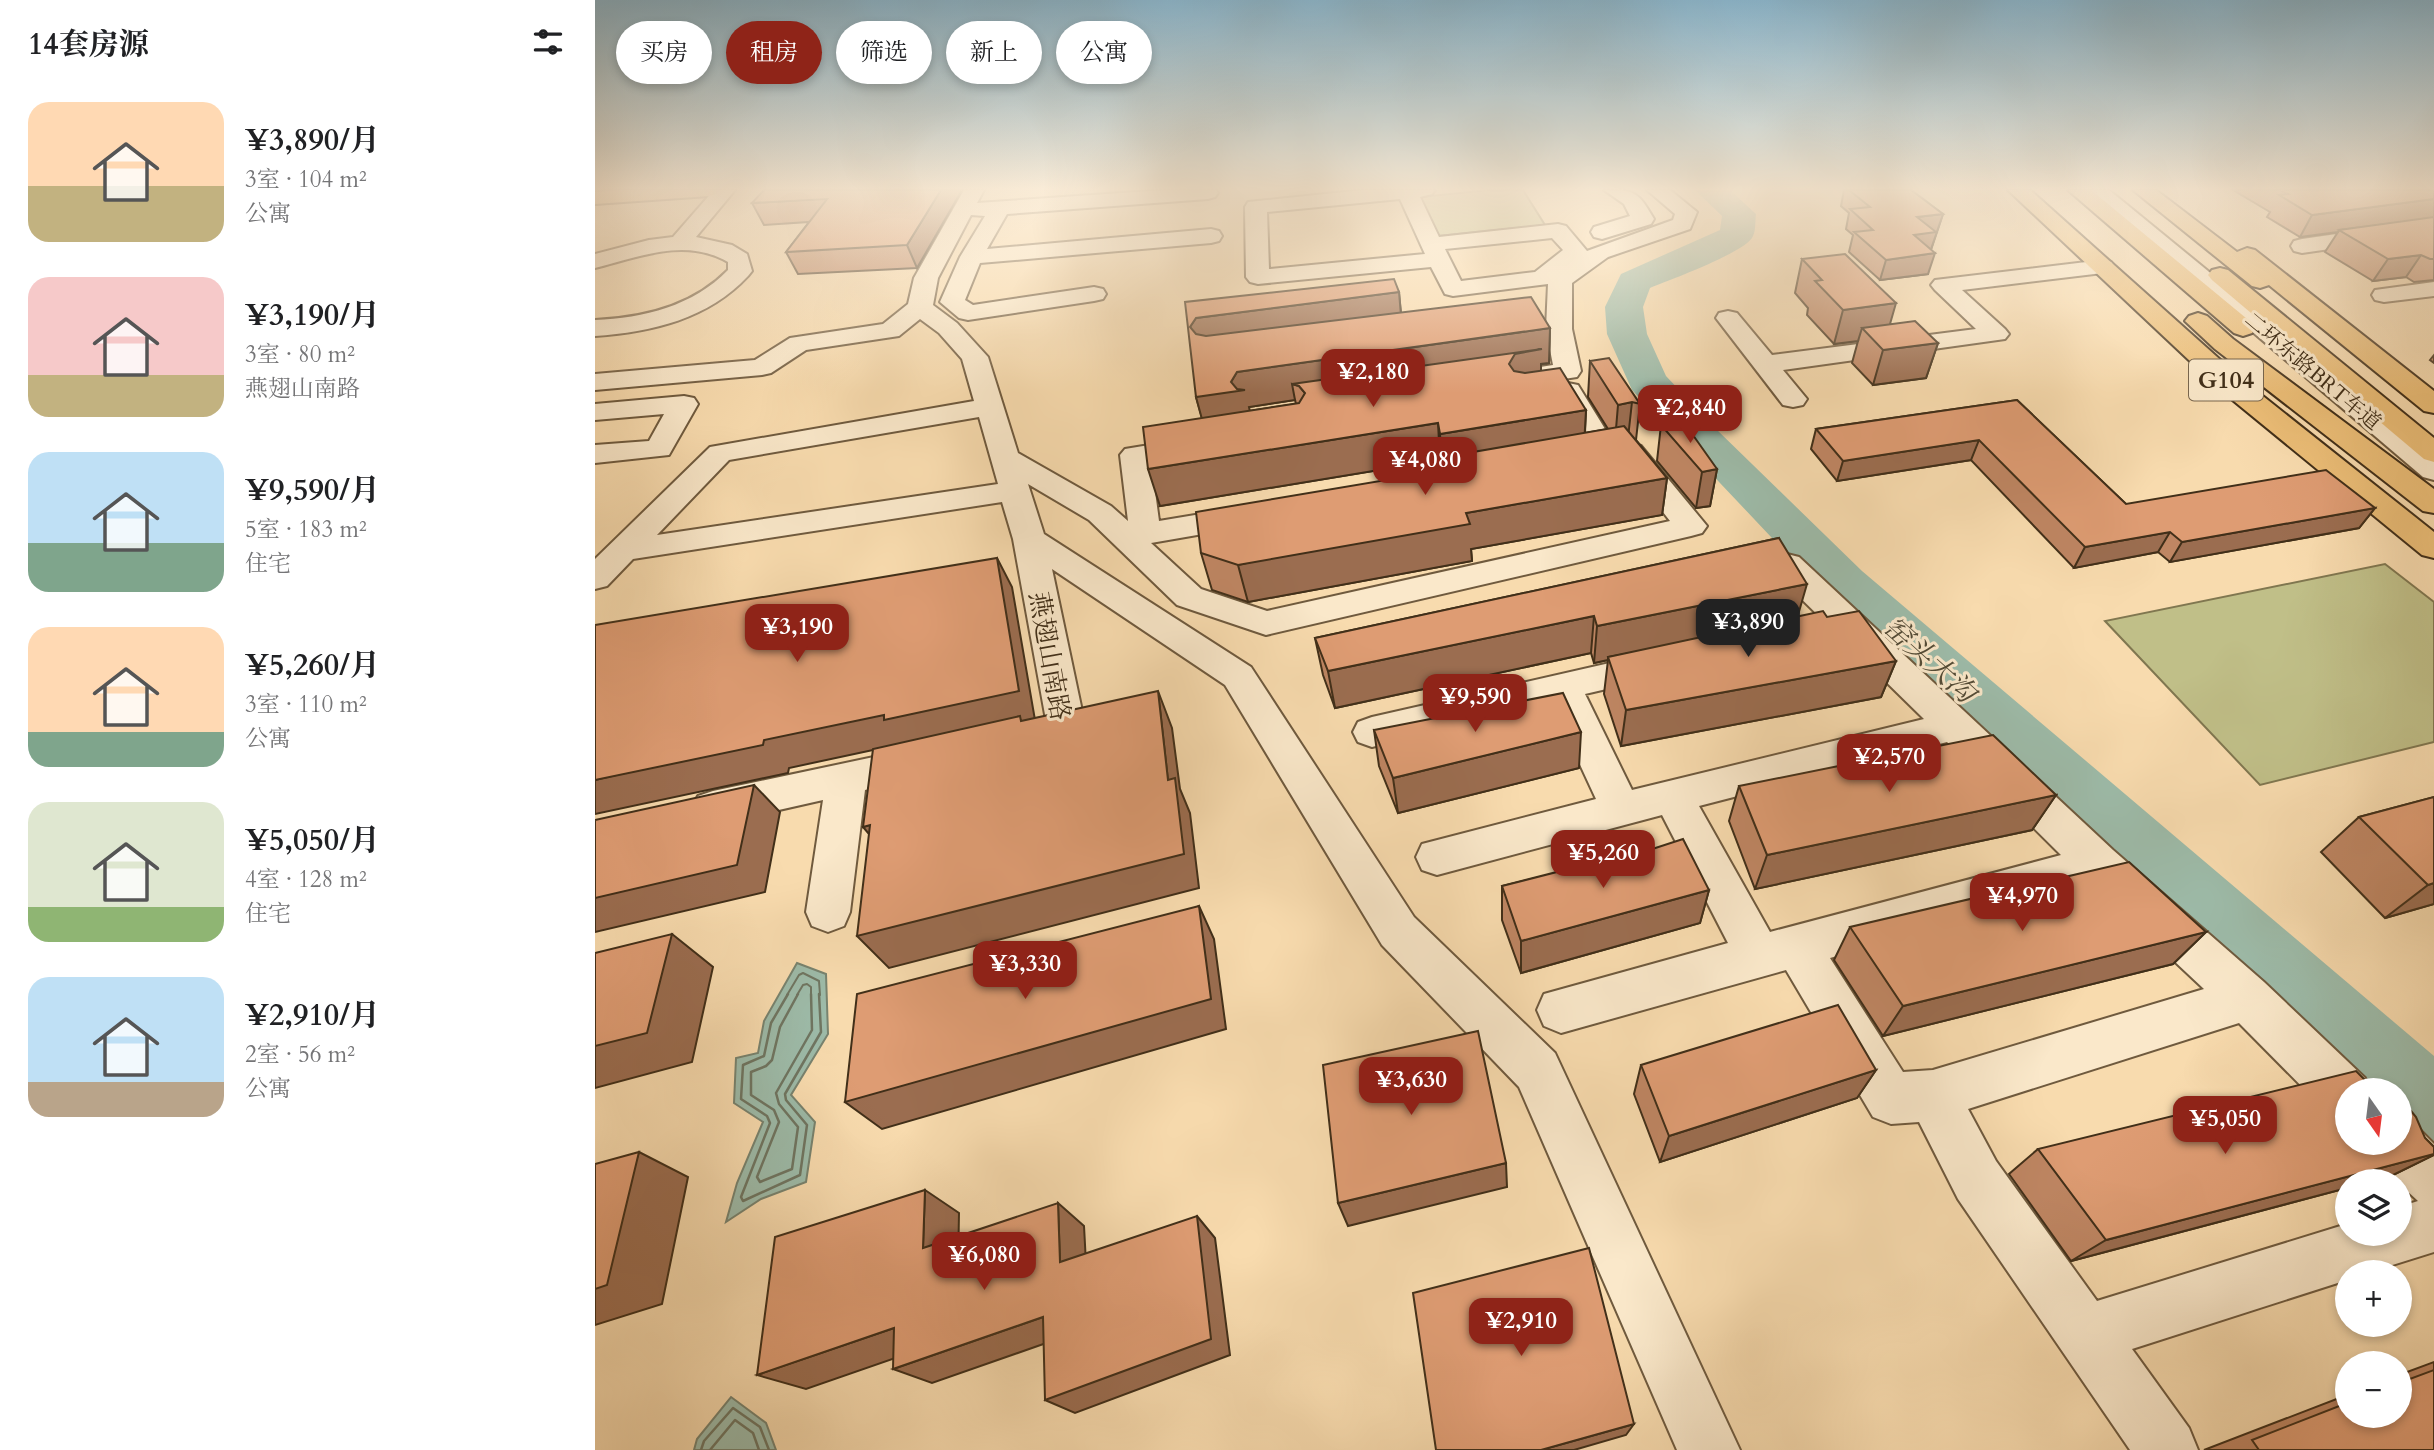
<!DOCTYPE html>
<html lang="zh">
<meta charset="utf-8">
<style>
:root{--surface:#fff;--page:#f6f6f6;--text:#202124;--muted:#757577;--accent:#8f2418}
body{margin:0;font-family:Cardo,"Noto Serif SC",serif;background:var(--page);color:var(--text);height:100vh;display:flex;flex-direction:column;font-size:26px;white-space:nowrap}
*{box-sizing:border-box;margin:0}
p{font-size:23px;color:var(--muted)}
.icon{flex:none;width:38px;height:38px;fill:none;stroke:currentColor;stroke-width:2;stroke-linecap:round;stroke-linejoin:round}
.map{position:relative;flex:1;overflow:hidden}
.panel{display:flex;flex-direction:column;background:var(--surface);width:595px}
.panel>*{flex:none}
.hud{position:absolute;left:21px;top:21px;width:665px;height:63px;display:flex;gap:14px}
.needle{width:46px;rotate:166deg}
.fabs{position:absolute;left:1740px;top:1078px;display:grid;gap:14px}
.fabs a{display:grid;place-items:center;width:77px;height:77px;border-radius:50%;background:var(--surface);box-shadow:0 4px 10px #0003;font-size:35px}
.price{position:absolute;translate:-50% -60px;padding:0 16px;border-radius:14px;background:var(--accent);color:#fff;font-size:23px;line-height:46px;filter:drop-shadow(0 2px 4px #0008)}
.price::after{content:'';position:absolute;left:50%;top:42px;width:21px;height:16px;margin-left:-10px;background:inherit;clip-path:polygon(0 0,100% 0,50% 100%)}
.price.on{background:#222;color:#fff}
ul{padding:0;list-style:none}
li{display:flex;align-items:center;gap:21px;height:175px;padding:0 28px}
li span{display:grid;place-items:center;flex:none;width:196px;height:140px;border-radius:21px;color:#555}
li>.icon{margin-inline-start:auto}
span .icon{width:84px;height:84px;fill:#fffc;stroke-width:1}
li b{font-size:30px}
h2{display:flex;justify-content:space-between;align-items:center;height:84px;padding:0 28px;font-size:30px}
.tag{padding:0 24px;border-radius:32px;background:var(--surface);box-shadow:0 4px 10px #0003;font-size:24px;line-height:63px}
.tag.on{background:var(--accent);color:#fff}
main{display:flex;flex:1;min-height:0}
.map>svg:first-child{display:block}
.green{fill:#c0bf88;stroke:#807750;stroke-width:2}
.water{fill:#9dbba9;stroke:#78836f;stroke-width:2}
.lines{fill:none;stroke-linecap:round;stroke-linejoin:round}
.shore-far1{stroke:#6f7561;stroke-width:2}
.shore{stroke:#6f7561;stroke-width:2.5}
.river{fill:#9dbba9;fill-rule:evenodd}
.minor-casing{stroke:#6f5a3e;stroke-width:4}
.major-casing{stroke:#412f19;stroke-width:4}
.highway-casing{stroke:#412f19;stroke-width:4}
.minor{fill:#fae8ca;fill-rule:evenodd}
.major{fill:#ecbe77;fill-rule:evenodd}
.highway{fill:#ecbe77;fill-rule:evenodd}
.wall{fill:#bf8663;stroke:#412f19;stroke-width:2;fill-rule:evenodd}
.shaded-wall{fill:#9b6d50;stroke:#412f19;stroke-width:2}
.building{fill:#de9c73;stroke:#412f19;stroke-width:2}
.labels{text-anchor:middle;stroke-width:6;stroke-linejoin:round;paint-order:stroke}
.far-street-label{font-size:21px;fill:#412f19;stroke:#fae8ca}
.shield{fill:#fae8ca;stroke:#78664e;stroke-width:2}
.shield-label{font-size:24px;font-weight:bold;fill:#412f19}
.street-label{font-size:26px;fill:#412f19;stroke:#fae8ca}
.water-label{font-size:28px;font-style:italic;fill:#534b36;stroke:#fae8ca}
</style>
<main>
<section class="panel">
<h2>14套房源<svg class="icon" aria-label="filters" viewBox="0 0 24 24"><path d="M4 7h16M4 17h16"/><circle cx="9" cy="7" r="2"/><circle cx="15" cy="17" r="2"/></svg></h2>
<ul>
<li><span style="background:linear-gradient(#ffd9b3 60%,#c2b280 0)"><svg class="icon" aria-label="home" viewBox="0 0 24 24"><path d="M3 11l9-7 9 7M6 9v11h12V9"/></svg></span><div><b>¥3,890/月</b><p>3室 · 104 m²</p><p>公寓</p></div></li>
<li><span style="background:linear-gradient(#f6c9c9 70%,#c2b280 0)"><svg class="icon" aria-label="home" viewBox="0 0 24 24"><path d="M3 11l9-7 9 7M6 9v11h12V9"/></svg></span><div><b>¥3,190/月</b><p>3室 · 80 m²</p><p>燕翅山南路</p></div></li>
<li><span style="background:linear-gradient(#bfe0f5 65%,#7fa58c 0)"><svg class="icon" aria-label="home" viewBox="0 0 24 24"><path d="M3 11l9-7 9 7M6 9v11h12V9"/></svg></span><div><b>¥9,590/月</b><p>5室 · 183 m²</p><p>住宅</p></div></li>
<li><span style="background:linear-gradient(#ffd9b3 75%,#7fa58c 0)"><svg class="icon" aria-label="home" viewBox="0 0 24 24"><path d="M3 11l9-7 9 7M6 9v11h12V9"/></svg></span><div><b>¥5,260/月</b><p>3室 · 110 m²</p><p>公寓</p></div></li>
<li><span style="background:linear-gradient(#dfe7d0 75%,#8fb573 0)"><svg class="icon" aria-label="home" viewBox="0 0 24 24"><path d="M3 11l9-7 9 7M6 9v11h12V9"/></svg></span><div><b>¥5,050/月</b><p>4室 · 128 m²</p><p>住宅</p></div></li>
<li><span style="background:linear-gradient(#bfe0f5 75%,#b9a48a 0)"><svg class="icon" aria-label="home" viewBox="0 0 24 24"><path d="M3 11l9-7 9 7M6 9v11h12V9"/></svg></span><div><b>¥2,910/月</b><p>2室 · 56 m²</p><p>公寓</p></div></li>
</ul>
</section>
<div class="map">
<svg width="1839" height="1450" viewBox="0 0 1839 1450">
<rect width="100%" height="100%" fill="#f8dbae"/>
<filter id="stains"><feTurbulence type="fractalNoise" baseFrequency=".00286" numOctaves="4"/><feColorMatrix values="0 0 0 0 .2 0 0 0 0 .09 0 0 0 0 .02 0 0 0 .5 -.17"/></filter>
<radialGradient id="worn" r=".72"><stop offset=".6" stop-color="#630" stop-opacity="0"/><stop offset="1" stop-color="#630" stop-opacity=".3"/></radialGradient>
<!-- green -->
<g class="green">
<path d="M895 190H928L950 225 843 236 825 197Z"/>
<path d="M1790 564 1839 602V742L1665 785 1510 621Z"/>
</g>
<!-- water -->
<g class="water">
<path d="M202 963 231 974 233 1034 196 1095 220 1122 211 1182 166 1199 131 1222 142 1183 168 1122 139 1103 141 1058 163 1053 169 1021Z"/>
<path d="M136 1397 171 1423 181 1450H99L102 1439Z"/>
</g>
<g class="lines">
<!-- shore-far1 -->
<g class="shore-far1">
<path d="M192 995 204 975 208 973 224 981 225 995"/>
<path d="M202 995 208 985 212 984 216 987V995"/>
</g>
<!-- shore -->
<g class="shore">
<path d="M193 994 176 1023 169 1056 148 1065 146 1099 172 1116 175 1123 146 1197 148 1201 205 1175 212 1125 191 1100 190 1094 226 1032 224 994"/>
<path d="M203 994 185 1027 177 1060 171 1066 156 1072V1095L179 1110 184 1122 162 1177 165 1182 197 1169 203 1127 184 1104 181 1093 217 1030 216 994"/>
<path d="M106 1450 109 1441 138 1408 165 1427 174 1450"/>
<path d="M115 1450 140 1420 158 1433 164 1450"/>
</g>
<!-- river -->
<path class="river" d="M1100 190H1135L1161 214C1160 221 1161 230 1158 236 1152 252 1074 280 1055 288L1048 307 1052 334 1071 376 1121 429 1267 571 1839 1056V1148L1811 1136 1804 1130V1090H1762L1231 595 1037 390 1012 334 1010 307 1026 274 1125 230 1127 216Z"/>
<!-- minor casing -->
<g class="minor-casing">
<g id="minor">
<path d="M119 190H140L101 237 137 245 152 254 157 271 153 276C113 319 57 332 0 336V320C49 318 98 306 133 270V262C90 237 44 257 0 268V254L54 240 78 237Z"/>
<path d="M369 190H389L382 203 569 190H621L623 193 620 197 613 199 412 214 392 249 616 229 624 231 627 236 624 241 616 243 385 263 370 300 378 305 499 287 508 289 511 294 508 299 499 301 373 320 364 318 345 302 365 257 390 216 376 215 343 278 338 305 362 323 393 357 423 453 516 506 533 521 525 455 530 449 603 437 613 440 618 446 613 452 556 462 564 521 654 506 665 509 670 516 665 523 654 526 556 543 606 589 672 611 1075 521 1024 456 1021 460 1011 463 1001 460 965 401 944 400 940 394 944 388 973 383 983 385 1023 450 1026 446 1036 443 1046 446 1112 526 1107 533 1096 536 671 635 582 605 494 520 433 484 449 534 656 667 819 917 960 1053 1145 1450H1082L924 1087 787 945 630 685 457 569 491 730 486 740C466 747 446 754 426 747L421 737 426 727 451 720 418 539 407 502 38 559 12 586 0 589V559L115 447 379 401 367 359 344 333 325 319 304 336 211 350 176 373 167 375 0 390V374L160 360 195 338 288 324 313 304 319 278ZM384 417 403 484 62 535 134 460Z"/>
<path d="M768 190H840L837 194 825 197 844 237 963 224 971 226 992 251 1078 220 1080 214 1052 190H1075L1102 212 1095 229 1013 257 977 283V329L986 371 982 377 916 387 906 385 903 379 906 373 958 365 951 329 953 284 858 296 850 294 836 267 663 284 655 282 651 277 650 207 653 202ZM805 199 830 254 674 269 672 212ZM957 238 968 250 940 272 866 281 850 249Z"/>
<path d="M1009 190C1041 190 1043 192 1059 219L1056 224 1007 239 999 237 996 232 999 227 1035 216 1029 204Z"/>
<path d="M1491 190H1514L1839 456V480L1828 477Z"/>
<path d="M1839 220V234L1707 253 1699 251 1696 246 1699 241 1707 239Z"/>
<path d="M1508 260 1516 262 1520 267 1516 272 1367 290 1410 329 1414 334 1410 339 1188 370 1212 399 1208 405 1198 407 1188 405 1121 318 1124 313 1133 311 1142 313 1177 355 1381 329 1340 290 1336 285 1340 280Z"/>
<path d="M1839 282V296L1789 302 1780 300 1777 295 1780 290Z"/>
<path d="M89 396 99 398 103 404 74 455 0 463V445L54 441 69 414 0 420V404Z"/>
<path d="M1192 554 1204 557 1518 850 1669 982 1770 1078 1775 1090H1752V1121L1734 1114 1644 1023 1373 1109 1401 1161 1502 1301 1752 1224V1234H1804V1207L1823 1201 1781 1162 1774 1143H1804V1119L1819 1124 1839 1144V1252L1775 1272H1752V1280L1537 1349 1594 1428 1603 1450H1535L1363 1199 1324 1122 1296 1124 1278 1117 1191 970 966 1033 949 1026 942 1010 949 994 1133 943 1067 815 842 875 827 870 821 857 827 844 1001 799 956 702 777 747 763 742 758 732 763 722 777 717 1063 652 1076 656 1081 665 1076 674 990 694 1037 790 1329 719 1180 573 1175 565 1180 557ZM1352 742 1466 855 1175 932 1104 806ZM1496 883 1609 989 1338 1070 1308 1072 1235 958Z"/>
<path d="M326 747 340 751 346 762 340 773 270 790 255 912 249 926 233 932 217 926 211 912 228 800 118 825 103 820 97 808 103 796 118 791Z"/>
</g>
</g>
<!-- major casing -->
<g class="major-casing">
<path id="major" d="M26 190H124L121 194 114 196 0 204V192Z"/>
</g>
<!-- highway casing -->
<g class="highway-casing">
<g id="highway">
<path d="M1413 190H1435L1649 381 1839 532V558L1827 555 1629 393Z"/>
<path d="M1473 190H1496L1657 323 1661 328 1657 333 1648 336 1639 333Z"/>
<path d="M1538 190H1561L1642 252 1652 248 1660 250 1839 391V413L1829 411 1674 285 1665 288 1657 286Z"/>
<path d="M1625 268 1633 270 1839 438V462L1829 459 1617 280 1613 275 1617 270Z"/>
<path d="M1603 313 1612 316 1638 339 1839 489V513L1828 511 1620 349 1590 321 1594 316Z"/>
</g>
</g>
<!-- minor -->
<use href="#minor" class="minor"/>
<!-- major -->
<use href="#major" class="major"/>
<!-- highway -->
<use href="#highway" class="highway"/>
</g>
<!-- wall -->
<g class="wall">
<path d="M367 190 322 268 203 274 191 252 214 222 169 225 157 203Z"/>
<path d="M1249 190H1316L1348 214 1336 250 1333 274 1285 280 1254 252 1258 235 1251 229 1254 213 1246 206Z"/>
<path d="M1638 190H1839V280L1819 282 1811 277 1778 281 1730 252 1743 232 1705 237 1672 217 1675 212Z"/>
<path d="M1207 259 1295 324 1343 343 1331 378 1278 385 1257 363 1263 341 1239 344 1212 315 1213 308 1200 293Z"/>
<path d="M804 292 806 313 955 328 954 363 946 364V371L991 410 990 433 1013 429 993 397 995 361 1045 404 1041 440 1072 478 1067 515 876 549 877 561 653 602 617 590 606 553 850 471V470H847L845 460 565 506 607 418 601 397ZM700 400 701 404 654 411V407Z"/>
<path d="M1839 355V363L1835 360Z"/>
<path d="M1422 400 1531 504 1780 508 1764 528 1575 562 1563 552 1479 568 1376 460 1242 481 1216 449 1221 429Z"/>
<path d="M1066 425 1122 469 1115 506 1101 508 1062 461Z"/>
<path d="M1184 538 1203 617H1232L1301 661 1286 697 1026 746 1009 694 1013 660 999 663 996 653 740 708 728 675 720 638Z"/>
<path d="M779 730 984 768 803 813 784 766Z"/>
<path d="M1144 786 1461 795 1437 830 1160 889 1134 821Z"/>
<path d="M1839 797V904L1790 918 1726 852 1764 817Z"/>
<path d="M1045 853 1114 890 1105 923 926 973 907 920V886Z"/>
<path d="M1255 927 1611 932 1578 964 1288 1036 1239 960Z"/>
<path d="M1046 1065 1281 1070 1262 1098 1065 1162 1039 1094Z"/>
<path d="M1830 1138 1839 1147V1155L1794 1177 1752 1181V1188L1476 1261 1414 1174 1443 1149Z"/>
<path d="M1839 1362V1450H1609L1752 1395V1416H1804V1375Z"/>
</g>
<!-- shaded-wall -->
<g class="shaded-wall">
<path d="M346 190H367L322 268 312 245Z"/>
<path d="M1839 199V218L1744 230 1743 232 1705 237 1717 215Z"/>
<path d="M1348 214 1335 252 1313 255 1322 217Z"/>
<path d="M1340 253 1333 274 1285 280 1291 260Z"/>
<path d="M1826 255 1811 277 1778 281 1793 259Z"/>
<path d="M804 292 807 327 609 352 595 327 601 318Z"/>
<path d="M1301 303 1291 338 1267 328 1263 341 1239 344 1248 310Z"/>
<path d="M955 328 954 363 946 364V385L710 393 704 386 697 384 700 400 654 407 658 426 611 434 601 397 636 382 642 372Z"/>
<path d="M1343 343 1331 378 1278 385 1288 350Z"/>
<path d="M1037 402 1033 438 1020 441 1023 405Z"/>
<path d="M991 410 989 446 849 457 850 470H847L845 434Z"/>
<path d="M843 423 845 460 565 506 553 469Z"/>
<path d="M1384 440 1376 460 1242 481 1248 461Z"/>
<path d="M1122 469 1115 506 1101 508 1107 472Z"/>
<path d="M1072 478 1067 515 876 549 877 561 653 602 643 565 871 513Z"/>
<path d="M1780 508 1764 528 1575 562 1587 542Z"/>
<path d="M1575 532 1563 552 1479 568 1490 547Z"/>
<path d="M402 558 417 587 440 720 306 744 194 768 193 773 0 814V780L169 740Z"/>
<path d="M1212 584 1201 622 1013 657V660L999 663 1002 626Z"/>
<path d="M999 616 996 653 740 708 733 671Z"/>
<path d="M1301 661 1286 697 1026 746 1031 710Z"/>
<path d="M563 691 577 728 585 789 595 813 604 888 294 968 262 936 573 780Z"/>
<path d="M986 732 984 768 803 813 798 778Z"/>
<path d="M159 785 185 812 170 892 0 932V898Z"/>
<path d="M1461 795 1437 830 1160 889 1172 855Z"/>
<path d="M275 825 297 861 268 827Z"/>
<path d="M1839 883V904L1790 918 1833 885Z"/>
<path d="M1114 890 1105 923 926 973V941Z"/>
<path d="M604 906 619 939 631 1029 287 1129 250 1102Z"/>
<path d="M1611 932 1578 964 1288 1036 1308 1006Z"/>
<path d="M77 934 118 967 97 1062 0 1088V1046Z"/>
<path d="M1281 1070 1262 1098 1065 1162 1074 1136Z"/>
<path d="M44 1152 93 1177 67 1304 0 1325V1289Z"/>
<path d="M1839 1154V1155L1794 1177 1778 1181H1752V1188L1476 1261 1511 1240Z"/>
<path d="M911 1163 912 1187 753 1226 743 1203Z"/>
<path d="M330 1190 364 1213 363 1268 328 1248Z"/>
<path d="M463 1203 489 1226 492 1282 465 1262Z"/>
<path d="M602 1216 620 1238 635 1355 480 1413 450 1400Z"/>
<path d="M448 1317 477 1334 337 1383 298 1369Z"/>
<path d="M299 1328 338 1345 211 1389 162 1375Z"/>
<path d="M1039 1424 1031 1435 979 1450H946Z"/>
</g>
<!-- building -->
<g class="building">
<path d="M169 190H346L312 245 191 252 232 199 157 203Z"/>
<path d="M1254 190H1316L1348 214 1322 217 1341 232 1319 235 1340 253 1291 260 1259 232 1278 230 1255 209 1275 207Z"/>
<path d="M1685 190H1839V199L1717 215 1684 195 1693 194Z"/>
<path d="M1839 217V259H1835L1826 255 1793 259 1744 230Z"/>
<path d="M1250 254 1301 303 1248 310 1220 281 1227 280 1207 259Z"/>
<path d="M799 279 804 292 601 318 595 327 601 334 611 336 936 297 955 328 642 372 636 382 642 389 650 390 601 397 590 302Z"/>
<path d="M1320 321 1343 343 1288 350 1267 328Z"/>
<path d="M947 349 920 354 914 364 919 371 930 373 965 368 991 410 845 434 843 423 553 469 548 427 704 403 710 393 704 386 697 384Z"/>
<path d="M1014 358 1045 404 1037 402 1023 405 995 361Z"/>
<path d="M1422 400 1531 504 1731 470 1780 508 1587 542 1575 532 1490 547 1384 440 1248 461 1221 429Z"/>
<path d="M1088 421 1122 469 1107 472 1066 425Z"/>
<path d="M1029 426 1072 478 871 513 875 524 643 565 606 553 601 512 851 470 849 457Z"/>
<path d="M1184 538 1212 584 1002 626 999 616 733 671 720 638Z"/>
<path d="M402 558 424 691 289 720V715L169 740 168 745 0 780V625Z"/>
<path d="M1228 611 1232 617 1264 611 1301 661 1031 710 1013 657Z"/>
<path d="M563 691 573 780 580 778 589 854 262 936 275 825 268 827 278 749 425 716 426 721Z"/>
<path d="M968 693 986 732 798 778 779 730Z"/>
<path d="M1398 735 1461 795 1172 855 1144 786Z"/>
<path d="M159 785 142 865 0 898V820Z"/>
<path d="M1839 797V883L1833 885 1764 817Z"/>
<path d="M1088 839 1114 890 926 941 907 886 1044 851 1045 853Z"/>
<path d="M1534 862 1611 932 1308 1006 1255 927Z"/>
<path d="M604 906 616 999 250 1102 262 994Z"/>
<path d="M77 934 52 1033 0 1046V953Z"/>
<path d="M1243 1005 1281 1070 1074 1136 1046 1065Z"/>
<path d="M883 1031 911 1163 743 1203 728 1065Z"/>
<path d="M1761 1071 1779 1089 1783 1090H1752V1143H1804V1096L1821 1117 1830 1138 1839 1147V1154L1511 1240 1443 1149Z"/>
<path d="M44 1152 12 1285 0 1289V1164Z"/>
<path d="M330 1190 328 1248 463 1203 465 1262 602 1216 616 1339 450 1400 448 1317 298 1369 299 1328 162 1375 180 1237Z"/>
<path d="M994 1248 1039 1424 946 1450H841L818 1293Z"/>
<path d="M1839 1370V1450H1664L1657 1440 1752 1403V1416H1804V1383Z"/>
</g>
<!-- sky -->
<linearGradient id="sky" x2="0" y2="1"><stop stop-color="#8ab7cf"/><stop offset="0.48" stop-color="#fcefdb"/><stop offset="1" stop-color="#fcefdb" stop-opacity="0"/></linearGradient>
<rect width="1839" height="393" fill="url(#sky)"/>
<g class="labels">
<!-- far-street labels -->
<g class="far-street-label">
<text transform="translate(1718 371) rotate(40)" y="7">二环东路BRT车道</text>
</g>
<!-- shield labels -->
<rect class="shield" x="1594" y="359.5" width="74" height="41" rx="5"/>
<g class="shield-label">
<text x="1631" y="388">G104</text>
</g>
<!-- street labels -->
<g class="street-label">
<text transform="translate(455 656) rotate(80)" y="9">燕翅山南路</text>
</g>
<!-- water labels -->
<g class="water-label">
<text transform="translate(1335 659) rotate(42)" y="10">窑头大沟</text>
</g>
</g>
<rect width="100%" height="100%" filter="url(#stains)"/>
<rect width="100%" height="100%" fill="url(#worn)"/>
</svg>
<div class="fabs">
<a><svg class="needle" viewBox="-14 -14 28 28"><path d="M0-13l5 13h-10z" fill="#e53935"/><path d="M0 13l5-13h-10z" fill="#757577"/></svg></a>
<a><svg class="icon" aria-label="layers" viewBox="0 0 24 24"><path d="M12 4l9 5-9 5-9-5zM3 14l9 5 9-5"/></svg></a>
<a>+</a>
<a>−</a>
</div>
<b class="price" style="left:778px;top:409px">¥2,180</b>
<b class="price" style="left:1095px;top:445px">¥2,840</b>
<b class="price" style="left:830px;top:497px">¥4,080</b>
<b class="price on" style="left:1153px;top:659px">¥3,890</b>
<b class="price" style="left:202px;top:664px">¥3,190</b>
<b class="price" style="left:880px;top:734px">¥9,590</b>
<b class="price" style="left:1294px;top:794px">¥2,570</b>
<b class="price" style="left:1008px;top:890px">¥5,260</b>
<b class="price" style="left:1427px;top:933px">¥4,970</b>
<b class="price" style="left:430px;top:1001px">¥3,330</b>
<b class="price" style="left:816px;top:1117px">¥3,630</b>
<b class="price" style="left:1630px;top:1156px">¥5,050</b>
<b class="price" style="left:389px;top:1292px">¥6,080</b>
<b class="price" style="left:926px;top:1358px">¥2,910</b>
<div class="hud">
<a class="tag">买房</a>
<a class="tag on">租房</a>
<a class="tag">筛选</a>
<a class="tag">新上</a>
<a class="tag">公寓</a>
</div>
</div>
</main>
